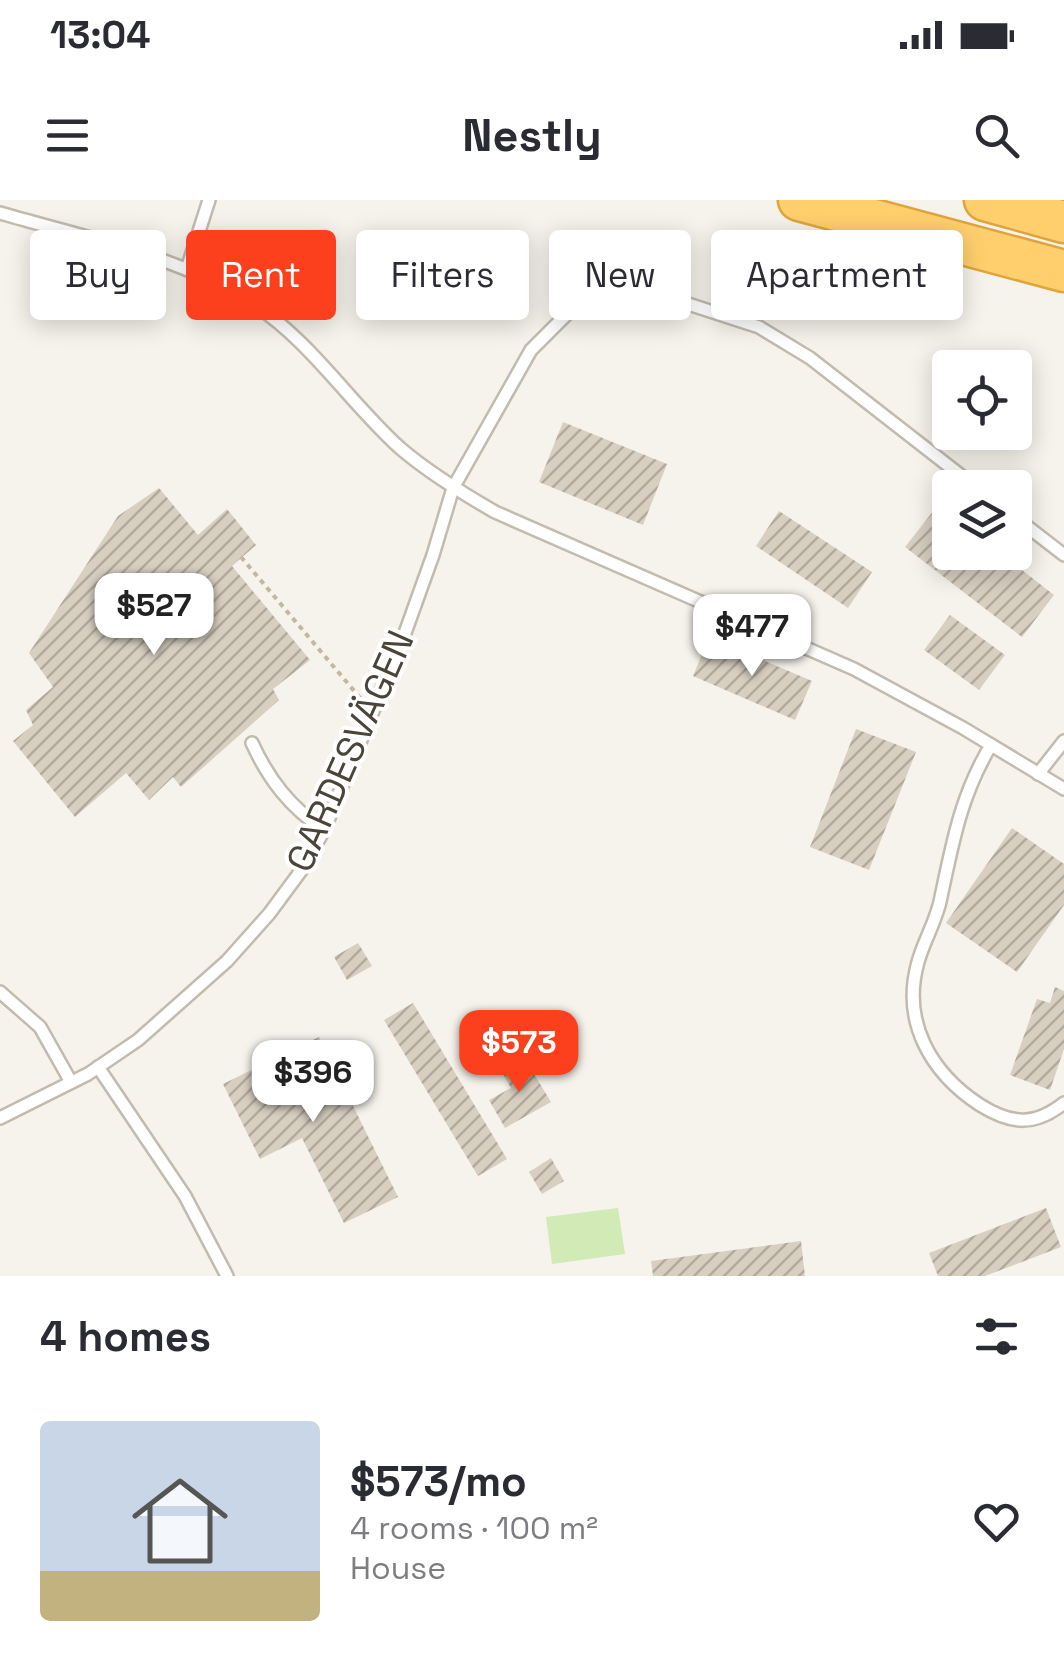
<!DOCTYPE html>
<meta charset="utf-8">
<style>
:root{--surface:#fff;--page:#f7f7f7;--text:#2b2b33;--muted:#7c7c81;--accent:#fc3f1d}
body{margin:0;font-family:"Space Grotesk",sans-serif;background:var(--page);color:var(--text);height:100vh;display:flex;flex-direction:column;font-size:38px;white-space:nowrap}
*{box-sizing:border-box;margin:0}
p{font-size:32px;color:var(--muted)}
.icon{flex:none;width:55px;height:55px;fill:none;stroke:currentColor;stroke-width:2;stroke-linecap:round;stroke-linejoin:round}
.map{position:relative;height:1076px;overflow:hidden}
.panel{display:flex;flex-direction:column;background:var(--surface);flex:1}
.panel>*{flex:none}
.hud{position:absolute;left:30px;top:30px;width:1005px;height:90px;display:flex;gap:20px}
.controls{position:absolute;left:932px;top:150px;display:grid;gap:20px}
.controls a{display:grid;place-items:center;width:100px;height:100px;border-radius:10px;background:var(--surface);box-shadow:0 5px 25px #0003;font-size:50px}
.price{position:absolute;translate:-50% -85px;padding:0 22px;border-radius:20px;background:#fff;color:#222;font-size:32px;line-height:65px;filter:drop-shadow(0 2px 5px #0008)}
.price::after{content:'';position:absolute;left:50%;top:60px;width:30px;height:22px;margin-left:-15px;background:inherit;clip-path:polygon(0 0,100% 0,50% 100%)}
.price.selected{background:var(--accent);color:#fff}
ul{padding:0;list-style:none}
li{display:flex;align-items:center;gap:30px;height:250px;padding:0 40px}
li span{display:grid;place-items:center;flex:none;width:280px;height:200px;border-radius:10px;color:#555}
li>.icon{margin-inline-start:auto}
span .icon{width:120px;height:120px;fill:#fffc;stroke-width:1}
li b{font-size:42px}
h2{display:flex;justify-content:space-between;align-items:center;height:120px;padding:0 40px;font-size:42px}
.pill{padding:0 35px;border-radius:10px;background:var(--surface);box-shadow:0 5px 25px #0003;font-size:35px;line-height:90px}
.pill.selected{background:var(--accent);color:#fff}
.status{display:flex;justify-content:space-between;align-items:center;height:70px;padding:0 50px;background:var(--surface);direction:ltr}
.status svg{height:28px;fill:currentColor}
header{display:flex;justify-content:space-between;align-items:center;height:130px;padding:0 40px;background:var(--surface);font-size:45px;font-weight:800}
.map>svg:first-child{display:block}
.pitch{fill:#d2eab5}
.building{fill:url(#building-hatch)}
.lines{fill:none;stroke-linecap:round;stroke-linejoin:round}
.lane-casing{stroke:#c2bbae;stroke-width:16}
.highway-casing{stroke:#e0a43c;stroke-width:45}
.path{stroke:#c4b79f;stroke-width:4;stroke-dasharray:5 5;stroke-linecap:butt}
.lane{stroke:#fff;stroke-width:11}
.highway{stroke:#ffcf6e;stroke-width:40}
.labels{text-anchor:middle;stroke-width:8;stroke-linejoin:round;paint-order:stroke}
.street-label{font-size:38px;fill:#4b4439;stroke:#fff}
</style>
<div class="status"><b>13:04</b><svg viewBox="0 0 49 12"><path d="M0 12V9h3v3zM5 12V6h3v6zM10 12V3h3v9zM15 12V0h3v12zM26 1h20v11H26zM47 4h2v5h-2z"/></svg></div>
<header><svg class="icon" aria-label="menu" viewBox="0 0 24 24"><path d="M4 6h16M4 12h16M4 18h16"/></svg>Nestly<svg class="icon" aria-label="search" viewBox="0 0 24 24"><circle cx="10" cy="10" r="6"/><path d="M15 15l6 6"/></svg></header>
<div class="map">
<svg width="1064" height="1076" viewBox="0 0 1064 1076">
<defs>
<pattern id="building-hatch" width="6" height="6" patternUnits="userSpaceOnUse" patternTransform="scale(2.5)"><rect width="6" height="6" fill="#d8cfc1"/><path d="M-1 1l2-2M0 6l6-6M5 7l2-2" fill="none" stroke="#b1aa9e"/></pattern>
</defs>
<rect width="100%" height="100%" fill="#f6f3ec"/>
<!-- pitch -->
<path class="pitch" d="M618 1008 625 1054 552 1064 546 1017Z"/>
<!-- building -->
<g class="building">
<path d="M563 222 667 264 643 325 539 282Z"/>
<path d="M159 288 198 335 227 309 256 345 232 366 310 460 273 489 279 500 181 587 173 577 149 600 126 573 75 617 13 541 33 525 26 510 53 487 29 453 118 316Z"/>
<path d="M938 305 950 314V352H999L1054 395 1022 437 905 347Z"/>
<path d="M779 311 872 372 848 408 756 346Z"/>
<path d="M950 415 1005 455 979 490 924 450Z"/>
<path d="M709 437 812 481 795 520 693 476Z"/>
<path d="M856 529 916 552 869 670 810 647Z"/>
<path d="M1012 628 1064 664V705L1017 772 946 723Z"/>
<path d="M358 743 372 766 347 780 334 757Z"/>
<path d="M1055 787 1064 791V849L1050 890 1010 875 1037 799 1050 803Z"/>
<path d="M413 803 507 959 478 976 384 820Z"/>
<path d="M319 837 398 997 344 1023 302 938 260 959 223 884Z"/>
<path d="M525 859 551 902 505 928 489 900 511 888 502 872Z"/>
<path d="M551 958 564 981 542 994 529 972Z"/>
<path d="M1046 1008 1061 1047 985 1076H938L929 1053Z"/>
<path d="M801 1041 805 1076H653L651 1061Z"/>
</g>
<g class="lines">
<!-- lane casing -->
<g class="lane-casing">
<g id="lane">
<path d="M0 13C82 37 180 56 252 103 311 141 349 202 400 248 429 273 462 293 495 312L854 469 963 528 1064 589"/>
<path d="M187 69 209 0"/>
<path d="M1015 317 1064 355"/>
<path d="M252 543C269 580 290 607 324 630"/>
<path d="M991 545C961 595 953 641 941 697 937 720 924 740 918 762 901 822 931 873 980 905 1012 925 1035 926 1064 903"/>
<path d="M1038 574 1064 541"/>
<path d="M0 792 40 827 71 882"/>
<path d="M98 867 185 996 227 1076"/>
<path d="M0 918 88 874 138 840 227 761 269 714 303 668 324 630 405 433 433 355 453 288 531 150 569 112 604 98 636 94 679 101 759 127 810 158 977 288"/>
</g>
</g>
<!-- highway casing -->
<g class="highway-casing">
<g id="highway">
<path d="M799 0 1064 71"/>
<path d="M985 0 1064 22"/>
</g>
</g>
<!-- path -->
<path class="path" d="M241 357 361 499"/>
<!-- lane -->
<use href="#lane" class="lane"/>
<!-- highway -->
<use href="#highway" class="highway"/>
</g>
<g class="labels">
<!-- street labels -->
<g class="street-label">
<text transform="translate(350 551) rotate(-66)" y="13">GARDESVÄGEN</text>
</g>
</g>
</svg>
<div class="controls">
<a><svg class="icon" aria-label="locate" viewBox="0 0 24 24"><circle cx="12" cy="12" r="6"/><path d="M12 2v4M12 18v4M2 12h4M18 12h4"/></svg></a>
<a><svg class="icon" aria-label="layers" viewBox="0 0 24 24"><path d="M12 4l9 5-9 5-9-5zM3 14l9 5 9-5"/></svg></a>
</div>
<b class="price" style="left:154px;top:458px">$527</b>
<b class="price" style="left:752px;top:479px">$477</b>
<b class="price selected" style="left:519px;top:895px">$573</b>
<b class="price" style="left:313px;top:925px">$396</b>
<div class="hud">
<a class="pill">Buy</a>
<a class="pill selected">Rent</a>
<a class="pill">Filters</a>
<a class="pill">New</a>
<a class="pill">Apartment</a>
</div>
</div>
<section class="panel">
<h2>4 homes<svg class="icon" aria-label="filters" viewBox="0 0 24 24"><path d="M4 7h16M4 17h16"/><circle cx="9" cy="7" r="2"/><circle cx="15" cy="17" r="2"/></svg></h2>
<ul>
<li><span style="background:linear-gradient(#c9d6e8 75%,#c2b280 0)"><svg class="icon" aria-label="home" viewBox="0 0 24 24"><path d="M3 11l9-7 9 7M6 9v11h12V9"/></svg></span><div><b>$573/mo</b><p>4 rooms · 100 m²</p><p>House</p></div><svg class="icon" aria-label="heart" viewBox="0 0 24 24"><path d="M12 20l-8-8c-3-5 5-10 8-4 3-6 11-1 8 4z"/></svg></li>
</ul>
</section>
